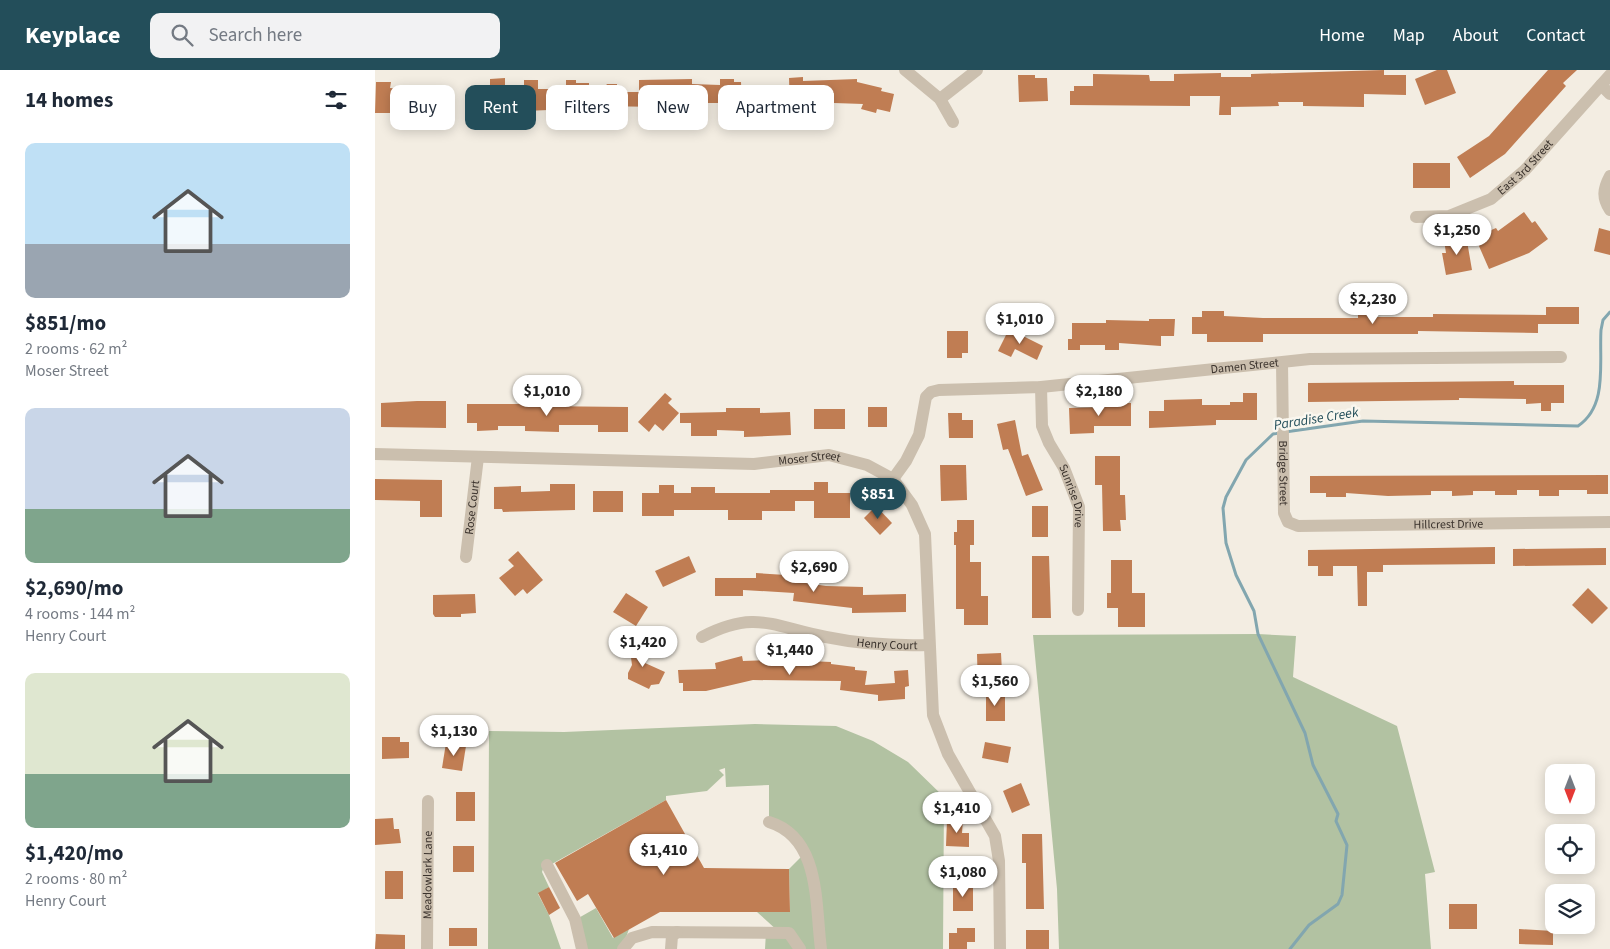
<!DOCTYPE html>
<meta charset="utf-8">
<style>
:root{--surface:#fff;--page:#f2f2f3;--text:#1f2937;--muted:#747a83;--accent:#234e5a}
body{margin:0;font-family:"Source Sans 3",sans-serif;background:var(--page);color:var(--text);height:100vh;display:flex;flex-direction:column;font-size:19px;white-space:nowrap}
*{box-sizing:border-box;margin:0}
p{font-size:16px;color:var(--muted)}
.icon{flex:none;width:28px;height:28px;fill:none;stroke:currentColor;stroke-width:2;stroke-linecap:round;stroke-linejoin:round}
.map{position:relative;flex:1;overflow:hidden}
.sheet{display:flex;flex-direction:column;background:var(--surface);width:375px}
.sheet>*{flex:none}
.top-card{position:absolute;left:15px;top:15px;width:475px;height:45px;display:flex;gap:10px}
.needle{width:32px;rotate:180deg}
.tools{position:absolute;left:1170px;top:694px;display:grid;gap:10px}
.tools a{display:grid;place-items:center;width:50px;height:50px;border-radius:10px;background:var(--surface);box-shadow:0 2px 12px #0003;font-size:25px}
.price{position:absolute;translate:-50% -42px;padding:0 11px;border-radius:18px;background:#fff;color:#222;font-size:16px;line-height:32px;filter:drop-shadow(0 1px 2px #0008)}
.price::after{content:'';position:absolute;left:50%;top:30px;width:15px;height:11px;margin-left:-8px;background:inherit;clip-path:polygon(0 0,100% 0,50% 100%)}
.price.selected{background:var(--accent);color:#fff}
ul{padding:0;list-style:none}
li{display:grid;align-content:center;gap:10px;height:265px;padding:0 25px}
li span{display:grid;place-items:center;height:155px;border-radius:10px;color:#555}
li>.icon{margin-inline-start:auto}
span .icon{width:90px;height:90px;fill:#fffc;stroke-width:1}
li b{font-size:21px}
h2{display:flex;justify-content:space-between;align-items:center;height:60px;padding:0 25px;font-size:21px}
.pill{padding:0 18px;border-radius:10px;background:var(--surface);box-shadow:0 2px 12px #0003;font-size:18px;line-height:45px}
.pill.selected{background:var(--accent);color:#fff}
header{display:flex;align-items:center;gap:30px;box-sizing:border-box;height:70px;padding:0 25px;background:var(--accent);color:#fff}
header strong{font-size:24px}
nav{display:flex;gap:28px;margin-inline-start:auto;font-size:18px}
.search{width:350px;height:45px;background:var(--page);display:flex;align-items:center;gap:12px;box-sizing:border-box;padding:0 18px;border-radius:10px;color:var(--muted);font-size:19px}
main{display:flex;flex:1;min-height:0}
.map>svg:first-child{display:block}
.green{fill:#b2c2a2}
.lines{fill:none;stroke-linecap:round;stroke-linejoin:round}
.stream{stroke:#82a6af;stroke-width:3}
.building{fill:#c07d53}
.minor{stroke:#cbbfae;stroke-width:12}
.labels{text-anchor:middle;stroke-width:5;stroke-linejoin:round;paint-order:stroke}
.street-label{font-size:12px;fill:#3a322c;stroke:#faf7ef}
.water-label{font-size:14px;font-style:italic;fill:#234e5a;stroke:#faf7ef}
</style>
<header>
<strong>Keyplace</strong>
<div class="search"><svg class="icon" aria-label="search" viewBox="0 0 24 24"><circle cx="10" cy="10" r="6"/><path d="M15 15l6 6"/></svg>Search here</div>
<nav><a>Home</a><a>Map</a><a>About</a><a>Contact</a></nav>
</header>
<main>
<section class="sheet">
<h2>14 homes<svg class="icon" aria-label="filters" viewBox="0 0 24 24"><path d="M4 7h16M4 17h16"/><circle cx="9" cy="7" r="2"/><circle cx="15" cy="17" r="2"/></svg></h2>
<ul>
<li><span style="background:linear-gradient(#bfe0f5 65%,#9aa5b1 0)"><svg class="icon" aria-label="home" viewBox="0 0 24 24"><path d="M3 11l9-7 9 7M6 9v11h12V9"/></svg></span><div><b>$851/mo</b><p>2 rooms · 62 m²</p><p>Moser Street</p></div></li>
<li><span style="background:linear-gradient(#c9d6e8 65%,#7fa58c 0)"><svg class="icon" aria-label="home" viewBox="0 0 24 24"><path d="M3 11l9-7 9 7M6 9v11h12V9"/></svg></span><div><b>$2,690/mo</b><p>4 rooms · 144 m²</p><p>Henry Court</p></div></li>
<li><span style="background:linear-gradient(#dfe7d0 65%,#7fa58c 0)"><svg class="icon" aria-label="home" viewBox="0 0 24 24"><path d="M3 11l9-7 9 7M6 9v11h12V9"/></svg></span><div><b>$1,420/mo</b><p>2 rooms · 80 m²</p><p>Henry Court</p></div></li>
</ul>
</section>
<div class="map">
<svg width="1235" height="879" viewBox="0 0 1235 879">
<rect width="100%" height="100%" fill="#f3ede2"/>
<!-- green -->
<g class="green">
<path d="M883 564 921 566 918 607 1022 656 1060 802 1050 804 1056 879H684L682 819 658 565Z"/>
<path d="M380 654 461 656 498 671 533 692 569 727 568 879H390L391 862H404L382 842H415L414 799 431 782 394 752V715L351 717 350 698 344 700 349 705 332 721 291 726V730L168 799 167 802 174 817 163 824 174 845 186 879H113L114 661 189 662Z"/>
<path d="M221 838 238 868 254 859 247 879H207L200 850Z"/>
</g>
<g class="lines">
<!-- stream -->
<g class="stream">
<path d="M910 362 988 351 1203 356C1233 336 1224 293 1226 260L1228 250 1235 242"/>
<path d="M904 363 898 364 871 390 851 427 848 438 851 473 861 505 879 541 883 564 930 663 938 695 963 744 961 751 972 775 967 825 963 834 934 855 915 879"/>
</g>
</g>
<!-- building -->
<g class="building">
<path d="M1009 0V5H1031V25L989 24V37L928 36V32H903L904 36 856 37V45H844L845 26H815V36L695 35V21H699V16H718V4L774 5 775 11H799V4L846 3V7H876V4Z"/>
<path d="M1062 0H1072L1081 23 1050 35 1040 9Z"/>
<path d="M1173 0H1202L1188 13 1191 16 1130 84 1095 108 1082 87 1114 66Z"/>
<path d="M643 5H660V8H672L673 31 644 32Z"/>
<path d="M428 7V11L482 9V12L507 18 506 21 519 24 515 42 502 39 501 43 486 39 488 34 459 33V23H439V32L431 33V40H415L414 8Z"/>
<path d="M130 8V19L149 18V10H163V19H191V10H201V13H214V21H227L232 14H242V22H264V10L317 9V14L345 15V9H359V12H366L367 36 352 37V33H329V36H315V42H306V25H288L289 37 220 36V38L150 41 149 35 119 36 118 31 115 32V9Z"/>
<path d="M1 12H16L15 18 28 19 27 43H0Z"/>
<rect x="1038" y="93" width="37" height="25"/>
<path d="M1149 142 1157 153 1160 151 1173 169 1154 183 1114 199 1100 167 1121 158 1123 161Z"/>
<path d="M1224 158 1235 161V185L1219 181Z"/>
<path d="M1087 166 1089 172 1092 171 1097 200 1071 205 1067 183H1071L1069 170Z"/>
<path d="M1171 237H1204V254H1163V263L1043 261V264H888V272H832V264H817V247H827V241H849V246L888 248H983V241H994V247H1058V244L1171 245Z"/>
<path d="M774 249H800L799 266H786V276L744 273V280H730V275H705V280H693V269H697V253H731V250L774 251Z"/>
<path d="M634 259 668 276 662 290 640 279 636 287 623 281Z"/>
<path d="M572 261H593V283H587V288H572Z"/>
<path d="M1139 311V315H1189V333H1176V341H1166V333L1151 334V329L1084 328V330L933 332V313Z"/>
<path d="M290 323 297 329 293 333 304 343 288 361 280 354 274 362 263 352Z"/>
<path d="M868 323H882V350H841V355L774 358V341H789V330L827 329V335H855V332H868Z"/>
<path d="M42 331H71V358L6 357V333Z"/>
<path d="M730 333H756V356H719V363L695 364 694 338 730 337Z"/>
<path d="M92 334H161V336L253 337V362H223V355H184V362L150 361V356H123V360L102 361V353H92Z"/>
<rect x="493" y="337" width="19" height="20"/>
<path d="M351 338H385V343L415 342 416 365 369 367V361L342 360V366H316V353H305V343L351 342Z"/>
<rect x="439" y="339" width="31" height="20"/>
<path d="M573 343H587V350H598V368H574Z"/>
<path d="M640 350 647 386 653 384 668 420 651 426 633 379 628 380 622 354Z"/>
<path d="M720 386H745V425H750L751 450H745L746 461H728L727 415H720Z"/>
<path d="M565 395H591L592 430 566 431Z"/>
<path d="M1233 405V424H1212V420H1184V426H1164V420H1142V425H1120V421H1098V425L1077 426V421H1056V425L1013 426 971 423V427H951V423H935V406Z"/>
<path d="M0 409 67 410V447H45V431L0 430Z"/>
<path d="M439 412H453V423H475V448H439V431H420V441H387V450H353V440H299V446H267V423H284V415H299V423H316V417H340V423H395V420H439Z"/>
<path d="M175 414H200V440L128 442 127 439H119V417L146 416V422L175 421Z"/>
<rect x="218" y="421" width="30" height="21"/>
<path d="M501 436 517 453 505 465 489 448Z"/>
<rect x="657" y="436" width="16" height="31"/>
<path d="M582 450H599V475H595V492H606V526H613V555H589V539H581V475H579V462H582Z"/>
<path d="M1120 477V494L1008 495V502H992V536H983L982 496H958V506H943V496H933V480Z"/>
<path d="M1231 478V495L1138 496V479Z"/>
<path d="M143 481 168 510 152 524 148 519 140 526 124 508 139 496 133 490Z"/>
<path d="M314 486 321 502 288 517 280 501Z"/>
<path d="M657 486H674L676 548H657Z"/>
<path d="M736 490H757V523H770V557H743V538H732V523H736Z"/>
<path d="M381 503 411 505 410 510 451 516 488 517V525L531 524V542L477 543V538L418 531 419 523 368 520V526H340V508H381Z"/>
<path d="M1213 518 1233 538 1217 554 1197 535Z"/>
<path d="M251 523 273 537 261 556 238 542Z"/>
<path d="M100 524 101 543 86 544V547H60L58 544V525Z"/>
<path d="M268 572 270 593 290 602 284 614 276 615 274 619 253 609V603L257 595 254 573Z"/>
<path d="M396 579H412V590L456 592V594L480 597V600L492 601 490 615 520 613 519 601 533 600 534 616 530 617V629L503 631V625L465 620 466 611 378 610 331 621H308V613H304L303 600 341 599 340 593 367 586 368 591 396 590Z"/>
<path d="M626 583 627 602 618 603V620L603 621 602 584Z"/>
<rect x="611" y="623" width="19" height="28"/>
<path d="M7 667H25V672H34V688L7 689Z"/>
<path d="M610 672 636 677 633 693 607 688Z"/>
<path d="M71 673 91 676 87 701 67 698Z"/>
<path d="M646 713 655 735 637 743 628 721Z"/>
<rect x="81" y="722" width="19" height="29"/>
<path d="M291 730 329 798 414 799 415 842H285L239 868 213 824 202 831 180 793Z"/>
<path d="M18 748 19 759H24L26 773 0 775V749Z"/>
<path d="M572 750H588L587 763H594V777L571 776Z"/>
<path d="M647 764H667L669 839H651V793H647Z"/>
<rect x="78" y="776" width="21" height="26"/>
<rect x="10" y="801" width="18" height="28"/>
<rect x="578" y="816" width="20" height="25"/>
<path d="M174 817 185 838 174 845 163 823Z"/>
<rect x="1074" y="834" width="28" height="25"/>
<rect x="74" y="858" width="28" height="18"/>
<path d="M582 858H600V872H592V879H574V863H582Z"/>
<path d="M1144 859 1178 861V875L1144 874Z"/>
<rect x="651" y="860" width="23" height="19"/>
<path d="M1 864 30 865V879H0Z"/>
</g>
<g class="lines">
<!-- minor -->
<g class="minor">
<path d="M530 0 565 29 578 52"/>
<path d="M1226 15 1235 24"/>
<path d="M565 29 602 0"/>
<path d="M1235 106C1228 119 1227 128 1235 140"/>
<path id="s1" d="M1041 147 1074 146 1116 129 1150 100 1235 5"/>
<path id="s2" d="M907 293 909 443 913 452 923 456 1235 452"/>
<path id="s3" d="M666 317 667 356 674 373 689 398 704 437 703 540"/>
<path id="s4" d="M0 384 379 394 454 385 492 395 518 409 537 435 550 464 558 645 573 684 620 766 624 791 625 879"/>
<path id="s5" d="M518 409 531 391 544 365 551 327 556 322 564 320 666 317 935 289 1186 287"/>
<path id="s6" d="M91 487 103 387"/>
<path id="s7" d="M327 567C381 539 398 557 451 567 485 574 519 576 554 575"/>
<path d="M394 752C446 768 440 834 446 879"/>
<path d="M172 795 200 849 207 879"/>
<path id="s8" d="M52 879 53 731"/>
<path d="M248 879 257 868 277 862 414 863 425 879"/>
<path d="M296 879 297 866 302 862"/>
</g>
</g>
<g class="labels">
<!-- street labels -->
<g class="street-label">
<text dy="4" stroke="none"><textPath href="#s1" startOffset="125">East 3rd Street</textPath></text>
<text dy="4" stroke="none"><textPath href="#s5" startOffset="412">Damen Street</textPath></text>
<text dy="4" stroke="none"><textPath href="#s4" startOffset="435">Moser Street</textPath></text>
<text dy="4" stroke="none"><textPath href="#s2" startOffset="110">Bridge Street</textPath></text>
<text dy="4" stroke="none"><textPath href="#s3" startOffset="116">Sunrise Drive</textPath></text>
<text dy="4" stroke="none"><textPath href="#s6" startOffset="50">Rose Court</textPath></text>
<text dy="4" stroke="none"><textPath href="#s2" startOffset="321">Hillcrest Drive</textPath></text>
<text dy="4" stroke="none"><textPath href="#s7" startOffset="190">Henry Court</textPath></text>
<text dy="4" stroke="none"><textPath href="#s8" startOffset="74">Meadowlark Lane</textPath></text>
</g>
<!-- water labels -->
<g class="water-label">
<text transform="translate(941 348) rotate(-9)" y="5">Paradise Creek</text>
</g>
</g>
</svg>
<div class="tools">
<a><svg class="needle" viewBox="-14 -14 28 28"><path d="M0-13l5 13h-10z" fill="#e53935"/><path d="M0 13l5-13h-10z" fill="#747a83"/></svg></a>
<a><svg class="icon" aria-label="locate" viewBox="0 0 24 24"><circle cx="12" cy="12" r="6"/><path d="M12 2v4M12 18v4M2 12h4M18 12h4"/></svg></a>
<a><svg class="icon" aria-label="layers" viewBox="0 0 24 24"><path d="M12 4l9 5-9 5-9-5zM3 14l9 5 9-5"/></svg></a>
</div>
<b class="price" style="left:1082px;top:186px">$1,250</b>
<b class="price" style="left:998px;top:255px">$2,230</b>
<b class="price" style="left:645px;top:275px">$1,010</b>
<b class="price" style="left:172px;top:347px">$1,010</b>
<b class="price" style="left:724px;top:347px">$2,180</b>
<b class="price selected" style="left:503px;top:450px">$851</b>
<b class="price" style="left:439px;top:523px">$2,690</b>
<b class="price" style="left:268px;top:598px">$1,420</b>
<b class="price" style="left:415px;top:606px">$1,440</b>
<b class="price" style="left:620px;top:637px">$1,560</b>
<b class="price" style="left:79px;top:687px">$1,130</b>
<b class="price" style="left:582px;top:764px">$1,410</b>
<b class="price" style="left:289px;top:806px">$1,410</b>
<b class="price" style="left:588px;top:828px">$1,080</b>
<div class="top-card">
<a class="pill">Buy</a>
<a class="pill selected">Rent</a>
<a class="pill">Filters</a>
<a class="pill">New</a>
<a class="pill">Apartment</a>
</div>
</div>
</main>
